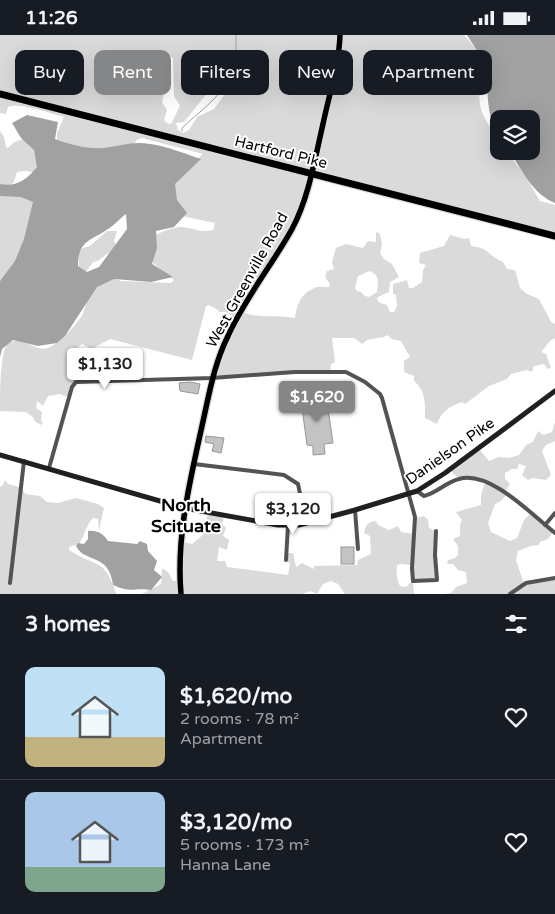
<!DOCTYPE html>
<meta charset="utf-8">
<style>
:root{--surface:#171b24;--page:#20242c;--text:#f1f3f6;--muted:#9ea1a6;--line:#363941;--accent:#858687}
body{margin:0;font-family:"Varela Round",sans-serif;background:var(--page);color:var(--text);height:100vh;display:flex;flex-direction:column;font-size:19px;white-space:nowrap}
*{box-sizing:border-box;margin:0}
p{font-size:16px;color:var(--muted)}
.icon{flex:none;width:28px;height:28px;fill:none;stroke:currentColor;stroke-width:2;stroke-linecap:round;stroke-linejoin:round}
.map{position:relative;height:559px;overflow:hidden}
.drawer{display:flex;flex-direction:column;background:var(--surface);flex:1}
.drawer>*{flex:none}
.banner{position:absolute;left:15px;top:15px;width:525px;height:45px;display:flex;gap:10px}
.tools{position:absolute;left:490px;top:75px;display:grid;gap:10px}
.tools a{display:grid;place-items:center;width:50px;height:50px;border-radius:10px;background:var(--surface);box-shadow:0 5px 20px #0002;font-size:25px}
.price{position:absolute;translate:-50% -42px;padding:0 11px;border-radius:5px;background:#fff;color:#222;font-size:16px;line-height:32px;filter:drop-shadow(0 1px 2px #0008)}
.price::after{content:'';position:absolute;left:50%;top:30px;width:15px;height:11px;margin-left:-8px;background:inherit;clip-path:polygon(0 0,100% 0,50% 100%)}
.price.active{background:var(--accent);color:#fff}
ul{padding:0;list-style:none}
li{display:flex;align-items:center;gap:15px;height:125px;padding:0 25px}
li+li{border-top:1px solid var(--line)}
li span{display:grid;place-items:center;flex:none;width:140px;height:100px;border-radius:10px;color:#555}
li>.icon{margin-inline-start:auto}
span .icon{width:60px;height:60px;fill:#fffc;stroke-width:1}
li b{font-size:21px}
h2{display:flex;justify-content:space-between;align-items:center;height:60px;padding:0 25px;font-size:21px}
.chip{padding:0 18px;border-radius:10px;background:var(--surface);box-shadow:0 5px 20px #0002;font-size:18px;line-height:45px}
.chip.active{background:var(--accent);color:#fff}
.status{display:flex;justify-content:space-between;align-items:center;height:35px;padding:0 25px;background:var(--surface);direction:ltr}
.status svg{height:14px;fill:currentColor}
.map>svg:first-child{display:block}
.green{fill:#dadada;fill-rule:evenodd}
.water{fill:#a1a1a1;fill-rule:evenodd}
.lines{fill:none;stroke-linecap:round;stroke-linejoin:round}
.stream{stroke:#a1a1a1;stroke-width:1}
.building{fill:#c3c3c3;stroke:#979797}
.primary-casing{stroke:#dbdbdb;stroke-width:8}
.highway-casing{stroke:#dbdbdb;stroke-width:9}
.street{stroke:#535353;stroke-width:4}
.secondary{stroke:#202020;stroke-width:5}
.primary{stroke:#000;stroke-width:5.5}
.highway{stroke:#000;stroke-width:7}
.labels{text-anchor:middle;stroke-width:4;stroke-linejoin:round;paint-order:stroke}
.street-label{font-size:15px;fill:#000;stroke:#fff}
.quarter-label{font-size:18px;font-weight:bold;fill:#000;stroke:#fff}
</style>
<div class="status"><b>11:26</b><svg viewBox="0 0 49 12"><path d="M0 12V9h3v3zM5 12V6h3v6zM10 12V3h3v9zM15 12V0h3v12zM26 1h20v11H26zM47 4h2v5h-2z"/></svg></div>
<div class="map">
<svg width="555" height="559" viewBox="0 0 555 559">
<rect width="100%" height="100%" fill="#fff"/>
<!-- green -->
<g class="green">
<path d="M0 0H464L480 18 481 23 477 29C483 44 476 62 482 77 488 92 499 100 499 116H506L526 142 540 166 555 170V202L311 139 299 177 242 277C260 284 276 279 295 283 297 268 302 257 317 252 322 251 325 253 329 252L330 249 325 242 327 236 334 234 332 227 336 213 346 209 363 213 368 206 376 207V197L380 199 382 210 380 218 384 224 392 229 399 242 390 247 389 257 378 262 377 265 380 268 387 270 390 277H394L397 271 396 260 393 259V249L407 245 409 253H413L422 247 423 235 426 230 419 228 420 218 444 211 450 200 464 204 469 203 471 211C490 213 487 220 503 227L507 234 515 235 520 253 527 259 539 264 551 287 555 289V303L550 306 541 317 546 319 551 333 548 334 544 329 534 331 532 337 527 335 511 339 507 344 489 351 465 369 462 367C450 371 441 377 437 389L425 383C425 368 426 356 414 346V341L404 337V326L410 322 401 306 392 304 387 300 384 302 367 305 362 309 354 303H332L335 327 331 329 330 338 213 342 237 284 226 277H219L218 275 209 270 206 271 192 325 110 304 88 316V312L82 309 76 314 71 330 75 331 76 346 68 362 60 359 48 361 43 371 37 366 36 373 42 377 41 386 43 387 41 390 34 386V383L26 377 0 376C0 359 0 325 6 311 18 296 35 318 48 313 61 307 73 293 81 282 86 275 85 266 89 260 94 251 105 247 114 243L121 246 171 248 174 245 153 228 149 202C159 199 169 193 179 192 191 191 200 199 213 195L215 188 182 181 164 155 203 119 142 103 137 105 132 111 85 117 57 105V98L64 82C50 78 21 67 8 72L6 79 0 78ZM169 21 173 23 174 61 180 71 171 89 167 88 164 85 167 75 162 67 167 46V23ZM238 36 239 46 234 47 214 74 197 82 189 95 183 98 178 95 176 88 184 87 208 57 219 55ZM370 236C380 241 378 247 377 257L369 262 365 261 361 257 357 256 355 253 358 241Z"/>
<path d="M0 96 4 102 6 112 8 113C18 102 27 104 41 104L39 138 24 136 17 137 14 147 8 152 0 149Z"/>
<path d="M0 151 37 159 27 208 3 246 0 245Z"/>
<path d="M107 196H117L114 206 117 213 112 219 108 218 98 226 93 227 85 238 79 236V217L83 213 90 211Z"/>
<path d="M555 387V406L546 410 542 416 551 440 546 445 533 443 528 445 522 440 526 431 519 429 517 434H512L505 438V444L510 449 505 457 507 459 501 466 495 469 488 488 491 497 510 506 517 503 524 485 531 478 553 497 548 504 540 507 539 510 531 511 518 516 516 525 524 549 555 543V559H444L451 558 456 552 467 548 466 537 458 535 453 529H447L448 525 455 523 458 520V511L453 504 460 501V490L462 485 456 477 481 470V460L485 447C472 444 457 447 451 435L479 414 489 426 499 422 509 423 519 420 526 410 533 407 538 396 543 400 552 397Z"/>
<path d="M5 445 8 449 22 453 25 459 40 461 47 467 58 468 76 463 98 469 104 473 99 496 98 484 93 483C86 490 85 500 79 509L69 512V515C96 533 105 522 116 559H0V452L3 450Z"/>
<path d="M208 478 224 481 222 489 226 493 223 501 229 505 227 515 219 512 217 526H225L227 532 288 540 290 529 286 525 287 518H293L296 532 302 528 314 534V531L357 530 358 525 371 519 370 501 364 498C366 490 367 487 376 486L378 490 389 495 398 491 401 497 414 499 416 483 424 481 428 485 429 493 436 496 437 545 413 546 414 559H345L338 549 331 546 323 549 317 559 310 556 302 559H142L161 549 162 533 168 537 173 546H180L182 507 192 509 204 499V492ZM401 529 411 530 413 545 406 552 400 551C397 545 396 537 397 530Z"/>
</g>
<!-- water -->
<g class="water">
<path d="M467 0H555V168C534 160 521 135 510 116H531V84H499V100C482 76 492 48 481 24 478 15 471 7 467 0Z"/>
<path d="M27 80 58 87 55 104C71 110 87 114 104 113 119 111 134 106 150 109 167 111 185 119 201 124L175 149 177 165 187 178 174 192 156 196 157 213 152 229 173 242 151 247 114 244 97 252 65 301 57 308 38 311 13 305 2 314 0 322V246L15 226 24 204 33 167 21 162 0 161V149C17 152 26 145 37 132L34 115 21 103 12 88ZM126 179 127 194 99 232 87 237 78 231C78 205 91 206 108 194 115 190 120 183 126 179Z"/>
<path d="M88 496C97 495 104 499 108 506L137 509 140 506 147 509 148 516 157 526 154 535 162 542 151 555C133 552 133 559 113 550 109 517 85 529 76 511L78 508 84 509 88 504Z"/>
</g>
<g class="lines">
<!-- stream -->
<path class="stream" d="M182 96V93C202 74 230 56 235 27 236 18 236 9 236 0"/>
</g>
<!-- building -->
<g class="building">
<path d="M190 347 200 349 198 359 180 356 179 348Z"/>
<path d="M326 360 333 408 324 409 325 419 313 420V411L307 410 301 365Z"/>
<path d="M206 401 224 403 221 418 212 416 214 409 205 407Z"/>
<rect x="341" y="512" width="13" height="17"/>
</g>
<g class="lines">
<!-- primary casing -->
<g class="primary-casing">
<path id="primary" d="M181 559C176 502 190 446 202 391 209 360 214 329 228 301 245 263 272 230 292 194 309 162 315 123 323 89 329 60 339 30 340 0"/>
</g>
<!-- highway casing -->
<g class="highway-casing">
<path id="highway" d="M0 59 555 201"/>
</g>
<!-- street -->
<g class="street">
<path d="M194 429 284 440 298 449 306 488"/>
<path d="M49 433 72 352 76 347 212 343 294 337H346L365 347 380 359 382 363 415 482 412 533 413 546 437 545 435 520 436 496"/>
<path d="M417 456 424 461C437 458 446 447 459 444 490 435 532 480 555 498"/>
<path d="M355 475 358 514"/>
<path d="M545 490 555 478"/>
<path d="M286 525 288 490"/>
<path d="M10 548 24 426"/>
<path d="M510 559 526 548 555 543"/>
</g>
<!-- secondary -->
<path class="secondary" d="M0 420 184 473 278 490H299L355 475 417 456 445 438 555 356"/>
<!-- primary -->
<use href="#primary" class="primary"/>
<!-- highway -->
<use href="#highway" class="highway"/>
</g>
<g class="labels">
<!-- street labels -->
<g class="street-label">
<text transform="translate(281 117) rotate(14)" y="5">Hartford Pike</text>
<text transform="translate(247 245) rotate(-61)" y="5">West Greenville Road</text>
<text transform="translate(450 416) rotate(-35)" y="5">Danielson Pike</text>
</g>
<!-- quarter labels -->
<g class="quarter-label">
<text x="186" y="476">North<tspan x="186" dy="21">Scituate</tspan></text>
</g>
</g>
</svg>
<div class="tools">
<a><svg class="icon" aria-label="layers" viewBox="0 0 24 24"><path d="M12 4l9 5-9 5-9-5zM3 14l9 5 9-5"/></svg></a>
</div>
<b class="price" style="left:105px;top:355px">$1,130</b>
<b class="price active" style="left:317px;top:388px">$1,620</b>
<b class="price" style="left:293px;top:500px">$3,120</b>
<div class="banner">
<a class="chip">Buy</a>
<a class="chip active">Rent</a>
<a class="chip">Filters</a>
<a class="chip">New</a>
<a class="chip">Apartment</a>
</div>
</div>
<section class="drawer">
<h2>3 homes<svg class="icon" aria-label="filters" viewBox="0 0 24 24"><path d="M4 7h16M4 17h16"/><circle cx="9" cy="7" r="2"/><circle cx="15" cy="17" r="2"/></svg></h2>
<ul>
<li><span style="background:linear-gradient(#bfe0f5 70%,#c2b280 0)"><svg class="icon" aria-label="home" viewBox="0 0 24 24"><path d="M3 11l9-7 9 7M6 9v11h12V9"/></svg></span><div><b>$1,620/mo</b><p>2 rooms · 78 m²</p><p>Apartment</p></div><svg class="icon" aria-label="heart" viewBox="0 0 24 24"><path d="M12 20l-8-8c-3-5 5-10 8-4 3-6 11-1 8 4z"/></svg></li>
<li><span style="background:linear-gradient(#a9c7e8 75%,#7fa58c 0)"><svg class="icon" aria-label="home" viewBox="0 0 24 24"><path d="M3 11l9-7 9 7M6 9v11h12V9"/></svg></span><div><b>$3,120/mo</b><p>5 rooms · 173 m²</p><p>Hanna Lane</p></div><svg class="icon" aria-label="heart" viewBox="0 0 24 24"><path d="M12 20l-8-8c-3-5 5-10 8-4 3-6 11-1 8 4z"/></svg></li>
</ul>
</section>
